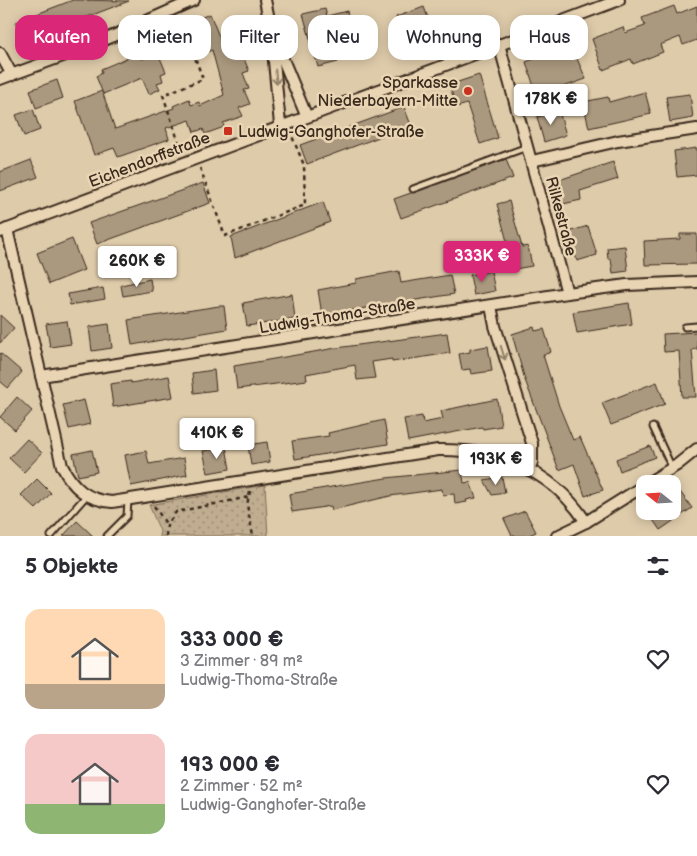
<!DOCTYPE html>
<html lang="de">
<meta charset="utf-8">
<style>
:root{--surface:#fff;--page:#f2f2f3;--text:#2b2b33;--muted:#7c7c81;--accent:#db2777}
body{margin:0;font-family:"Balsamiq Sans",sans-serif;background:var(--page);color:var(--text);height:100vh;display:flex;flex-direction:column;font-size:19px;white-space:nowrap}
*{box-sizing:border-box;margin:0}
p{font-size:16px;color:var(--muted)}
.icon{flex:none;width:28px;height:28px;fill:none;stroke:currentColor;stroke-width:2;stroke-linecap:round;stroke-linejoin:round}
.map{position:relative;height:536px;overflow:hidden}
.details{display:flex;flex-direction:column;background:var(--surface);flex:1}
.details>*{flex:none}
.top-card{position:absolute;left:15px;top:15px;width:668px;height:45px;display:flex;gap:10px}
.needle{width:32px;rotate:288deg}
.tools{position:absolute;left:636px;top:475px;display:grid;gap:10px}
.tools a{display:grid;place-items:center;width:45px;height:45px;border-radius:10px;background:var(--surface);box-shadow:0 2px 12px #0003;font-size:25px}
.price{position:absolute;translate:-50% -42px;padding:0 11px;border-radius:5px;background:#fff;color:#222;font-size:16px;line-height:32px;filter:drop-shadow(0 1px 2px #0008)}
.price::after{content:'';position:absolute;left:50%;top:30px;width:15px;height:11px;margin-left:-8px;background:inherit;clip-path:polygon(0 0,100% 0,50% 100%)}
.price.current{background:var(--accent);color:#fff}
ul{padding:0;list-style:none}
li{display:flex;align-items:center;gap:15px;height:125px;padding:0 25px}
li span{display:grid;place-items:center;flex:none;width:140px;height:100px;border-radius:15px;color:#555}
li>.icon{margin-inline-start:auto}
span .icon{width:60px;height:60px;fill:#fffc;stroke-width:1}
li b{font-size:21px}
h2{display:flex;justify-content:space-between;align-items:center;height:60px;padding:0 25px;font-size:21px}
.chip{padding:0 18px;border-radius:15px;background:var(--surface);box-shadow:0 2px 12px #0003;font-size:18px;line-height:45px}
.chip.current{background:var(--accent);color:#fff}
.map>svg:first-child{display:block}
.park{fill:url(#park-dots);stroke:#7e6c57}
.building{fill:#ab997f;stroke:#3b2a1e}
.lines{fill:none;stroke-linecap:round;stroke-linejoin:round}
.lane-casing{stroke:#3b2a1e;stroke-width:9}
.street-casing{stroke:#3b2a1e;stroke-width:14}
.path{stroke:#3b2a1e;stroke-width:2.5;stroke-dasharray:4 4;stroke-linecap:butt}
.lane{stroke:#e9d5b3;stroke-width:5}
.street{stroke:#e9d5b3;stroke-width:10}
.oneway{stroke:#928068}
.poi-dot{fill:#c8321e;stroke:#e9d5b3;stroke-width:2}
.labels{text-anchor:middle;stroke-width:5;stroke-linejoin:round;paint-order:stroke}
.poi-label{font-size:16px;fill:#3b2a1e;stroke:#e9d5b3;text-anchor:end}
.street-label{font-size:16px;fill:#3b2a1e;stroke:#e9d5b3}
</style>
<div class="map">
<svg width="697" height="536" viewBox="0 0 697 536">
<defs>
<pattern id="park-dots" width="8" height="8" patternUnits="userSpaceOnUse" patternTransform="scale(1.25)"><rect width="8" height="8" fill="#c0ad90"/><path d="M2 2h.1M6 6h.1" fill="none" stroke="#9d8d75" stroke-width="1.8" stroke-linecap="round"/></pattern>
</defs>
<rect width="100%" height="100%" fill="#decbaa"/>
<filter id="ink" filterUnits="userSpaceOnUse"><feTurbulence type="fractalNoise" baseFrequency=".02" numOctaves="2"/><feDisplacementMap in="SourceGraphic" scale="10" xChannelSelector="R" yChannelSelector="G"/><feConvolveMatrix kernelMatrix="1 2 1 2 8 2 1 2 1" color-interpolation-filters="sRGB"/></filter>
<g filter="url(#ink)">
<!-- park -->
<path class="park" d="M265 485 268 536H159L160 531 149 505Z"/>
<!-- building -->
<g class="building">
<path d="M73 0 129 1 24 41 16 22Z"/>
<path d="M674 6 677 14 697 6V40L683 45 680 37 660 45 663 52 633 64 631 59 603 70 592 39 623 27 625 33 645 26 642 18Z"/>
<path d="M424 7 434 34 406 44 396 17Z"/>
<path d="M325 9 327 16 347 11 357 53 337 58 338 62 318 67 303 14Z"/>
<path d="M210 14 226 54 240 49 249 71 243 73 249 89 244 90 250 104 239 108 243 116 223 123 224 127 205 134 203 129 194 132 190 120 166 128 169 139 118 157 114 148 94 155 75 101 102 91 115 129 174 108 173 106 189 99 191 105 199 102 200 106 224 95 212 50 202 54 189 22Z"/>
<path d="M571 45 586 79 537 96 526 62Z"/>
<path d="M139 53 142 59 158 53 166 72 161 74 163 81 157 83 160 89 149 94 142 78 103 94 96 76 102 73 101 69Z"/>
<path d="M479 75 498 138 480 144 467 104 457 107 449 85Z"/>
<path d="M57 80 63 98 36 108 30 90Z"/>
<path d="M645 92 651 114 589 128 583 102 608 97 609 102Z"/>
<path d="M690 94 693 118 670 122 666 97Z"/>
<path d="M404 107 411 125 307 164 300 145Z"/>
<path d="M33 109 40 130 24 136 16 115Z"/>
<path d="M559 111 566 135 544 142 537 117Z"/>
<path d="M697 148V175L677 177 674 151Z"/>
<path d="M506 159 513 178 401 218 394 199Z"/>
<path d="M31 160 38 177 0 191V172Z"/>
<path d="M613 162 618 179 580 191 581 200 563 204 556 181Z"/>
<path d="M203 183 210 203 97 244 89 223Z"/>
<path d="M509 201 522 247 528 246 532 266 509 270 506 250 509 249 497 204Z"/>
<path d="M323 202 330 222 235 258 231 237Z"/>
<path d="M588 226 597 255 577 261 568 232Z"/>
<path d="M680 234H697V264L645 265 644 241 680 239Z"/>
<path d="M72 239 84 270 49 284 37 253Z"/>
<path d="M625 246 628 271 613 273 611 259H608L607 248Z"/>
<path d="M399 271 401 283 450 275 454 294 322 315 318 290 356 283V279Z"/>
<path d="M491 271 495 291 474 295 470 275Z"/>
<path d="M150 279 152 291 123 296 121 285Z"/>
<path d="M103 288 105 299 70 305 68 294Z"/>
<path d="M292 294 295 319 247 326 243 303Z"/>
<path d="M629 303 632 324 577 333 573 312Z"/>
<path d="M219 306H224L227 329 132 345 128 320Z"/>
<path d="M0 315 14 328 0 343Z"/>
<path d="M67 321 71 344 50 347 46 324Z"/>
<path d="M109 324 112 348 92 351 89 327Z"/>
<path d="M534 327 535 331 544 329 551 352 543 355 559 406 573 440 580 437 603 490 585 496 574 464 559 470 525 380 512 334Z"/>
<path d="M697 332V349L692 350 696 397H682L679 351 664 352 663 334Z"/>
<path d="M447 333 450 353 392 362V359L372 362 375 378 357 380 355 365 306 374 307 380 237 389 234 366 336 348Z"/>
<path d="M488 346 492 371 471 374 470 369 462 370 459 354 470 352V349Z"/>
<path d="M0 353 22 372 8 388 0 381Z"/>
<path d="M214 370 216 390 194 393 192 373Z"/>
<path d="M169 376 173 397 113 407 110 384 131 381V383Z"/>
<path d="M657 382 665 404 611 425 602 403Z"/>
<path d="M17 397 32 411 15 430 0 417Z"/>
<path d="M497 399 501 426 483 429 482 427 408 441 404 419 422 416 423 423 443 419 441 411Z"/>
<path d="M84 400 90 424 69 429 63 405Z"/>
<path d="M384 420 388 444 295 459 292 441 329 436 328 433Z"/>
<path d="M27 439 42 453 24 472 9 458Z"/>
<path d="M267 442 270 462 251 465 248 445Z"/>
<path d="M650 446 655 457 620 471 616 459Z"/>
<path d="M226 447 230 469 208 473 203 451Z"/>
<path d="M92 450 97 472 78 476 73 454Z"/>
<path d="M146 451 149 464 184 458 187 475 131 486 125 455Z"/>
<path d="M462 470 464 483 470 482 476 498 466 500 467 502 455 504 454 494 443 495 442 489 390 496 332 510 331 506 292 512 289 494 386 478Z"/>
<path d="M502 477 505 493 492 495 484 480Z"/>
<path d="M37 479 51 493 36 509 21 495Z"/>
<path d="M672 481 692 508 660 530 647 511H672Z"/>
<path d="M525 511 536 532 527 536H512L504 519Z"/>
<path d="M77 521 93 536H63Z"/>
</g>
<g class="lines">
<!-- lane casing -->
<g class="lane-casing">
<g id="lane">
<path d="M413 189 527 147"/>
<path d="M685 327 697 326"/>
<path d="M653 427 672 468"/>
<path d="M51 536 86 496"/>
<path d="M107 536 127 516 128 500"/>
</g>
</g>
<!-- street casing -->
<g class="street-casing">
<g id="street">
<path d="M265 0 271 29 280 125"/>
<path d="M275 40 306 115"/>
<path d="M499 44 567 293"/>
<path d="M0 53 12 75"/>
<path d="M0 79 93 45 194 0"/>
<path d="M532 161 618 141 697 129"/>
<path d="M7 229 62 466C73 488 87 500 112 502L438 450C498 449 552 470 586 522"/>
<path d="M0 232 619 0"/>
<path d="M491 306 495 326 532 443V462L529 470"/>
<path d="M41 376 567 293 627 285 697 282"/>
<path d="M646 484 677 465 697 449"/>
<path d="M557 536 586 522 645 485"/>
</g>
</g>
<!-- path -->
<g class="path">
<path d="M179 152V143L163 95 203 79 195 58"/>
<path d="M200 168 225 236 305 205 304 165 291 134"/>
<path d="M250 491 247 505 253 536"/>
<path d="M154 506 167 525"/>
<path d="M166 536 167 525 176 512 249 497"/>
</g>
<!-- lane -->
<use href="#lane" class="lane"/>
<!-- street -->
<use href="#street" class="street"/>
</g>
<!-- one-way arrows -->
<defs><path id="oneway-shaft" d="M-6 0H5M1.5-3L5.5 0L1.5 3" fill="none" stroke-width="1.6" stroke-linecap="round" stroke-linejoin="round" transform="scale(1.25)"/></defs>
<g class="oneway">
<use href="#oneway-shaft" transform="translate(276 77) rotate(84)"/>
<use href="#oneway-shaft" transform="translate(503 353) rotate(72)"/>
</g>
</g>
<!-- markers -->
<g class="poi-dot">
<circle cx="468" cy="91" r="5"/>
<rect x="223" y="126" width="10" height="10" rx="2.5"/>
</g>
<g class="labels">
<!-- poi labels -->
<g class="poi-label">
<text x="458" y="88">Sparkasse<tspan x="458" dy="18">Niederbayern-Mitte</tspan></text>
<text x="238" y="137" text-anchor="start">Ludwig-Ganghofer-Straße</text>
</g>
<!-- street labels -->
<g class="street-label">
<text transform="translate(149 159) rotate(-21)" y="6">Eichendorffstraße</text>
<text transform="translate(562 216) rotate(75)" y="6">Rilkestraße</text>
<text transform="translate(337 315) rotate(-9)" y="6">Ludwig-Thoma-Straße</text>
</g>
</g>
</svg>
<div class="tools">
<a><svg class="needle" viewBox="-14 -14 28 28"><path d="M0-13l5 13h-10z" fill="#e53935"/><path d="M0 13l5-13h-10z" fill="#7c7c81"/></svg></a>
</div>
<b class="price" style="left:551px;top:126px">178K €</b>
<b class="price current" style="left:482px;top:283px">333K €</b>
<b class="price" style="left:137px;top:288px">260K €</b>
<b class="price" style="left:217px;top:460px">410K €</b>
<b class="price" style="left:496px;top:486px">193K €</b>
<div class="top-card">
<a class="chip current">Kaufen</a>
<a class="chip">Mieten</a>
<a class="chip">Filter</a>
<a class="chip">Neu</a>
<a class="chip">Wohnung</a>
<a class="chip">Haus</a>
</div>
</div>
<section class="details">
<h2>5 Objekte<svg class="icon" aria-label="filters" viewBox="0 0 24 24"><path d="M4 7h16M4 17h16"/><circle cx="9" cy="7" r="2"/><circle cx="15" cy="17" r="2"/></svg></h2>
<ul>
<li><span style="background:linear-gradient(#ffd9b3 75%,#b9a48a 0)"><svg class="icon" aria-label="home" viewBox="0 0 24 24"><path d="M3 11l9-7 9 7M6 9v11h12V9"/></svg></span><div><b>333 000 €</b><p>3 Zimmer · 89 m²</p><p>Ludwig-Thoma-Straße</p></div><svg class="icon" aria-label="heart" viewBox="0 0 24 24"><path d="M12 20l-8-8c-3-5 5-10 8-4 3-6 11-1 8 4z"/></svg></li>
<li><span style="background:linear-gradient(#f6c9c9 70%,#8fb573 0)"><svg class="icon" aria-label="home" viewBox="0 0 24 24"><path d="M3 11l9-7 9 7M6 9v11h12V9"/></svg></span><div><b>193 000 €</b><p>2 Zimmer · 52 m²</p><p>Ludwig-Ganghofer-Straße</p></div><svg class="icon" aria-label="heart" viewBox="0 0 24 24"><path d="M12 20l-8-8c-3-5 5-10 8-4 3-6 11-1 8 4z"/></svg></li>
</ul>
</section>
